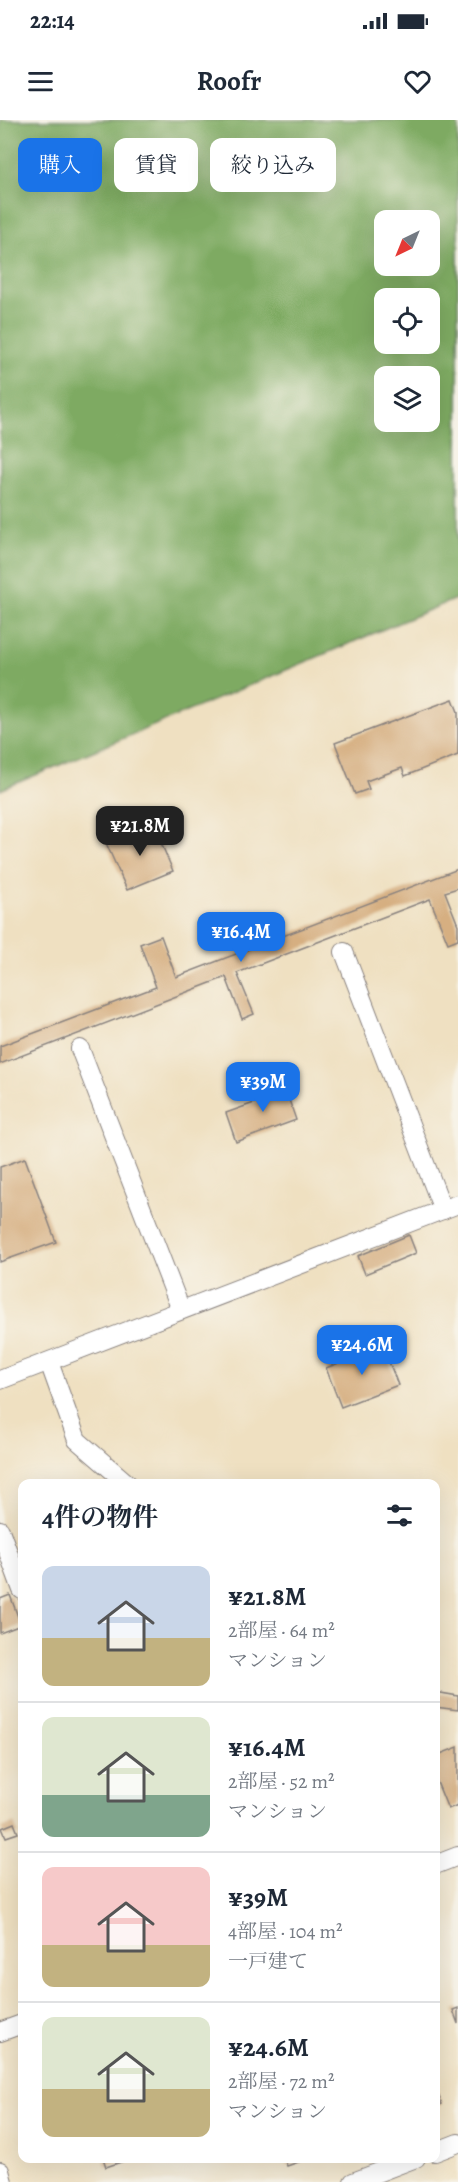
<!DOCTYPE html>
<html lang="ja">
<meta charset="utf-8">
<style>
:root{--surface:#fff;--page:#f2f2f3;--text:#1f2937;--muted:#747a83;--line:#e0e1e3;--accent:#1a73e8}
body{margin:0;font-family:Alegreya,"Noto Serif JP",serif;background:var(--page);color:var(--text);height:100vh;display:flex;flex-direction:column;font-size:22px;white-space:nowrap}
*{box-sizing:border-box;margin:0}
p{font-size:20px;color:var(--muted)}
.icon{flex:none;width:33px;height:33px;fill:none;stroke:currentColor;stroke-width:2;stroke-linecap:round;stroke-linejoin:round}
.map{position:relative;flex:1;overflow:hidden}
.drawer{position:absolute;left:18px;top:1359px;width:422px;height:684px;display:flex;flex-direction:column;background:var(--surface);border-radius:12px;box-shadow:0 6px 24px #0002}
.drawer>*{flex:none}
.top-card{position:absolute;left:18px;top:18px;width:423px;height:54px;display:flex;gap:12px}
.needle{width:39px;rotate:223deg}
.controls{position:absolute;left:374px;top:90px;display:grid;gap:12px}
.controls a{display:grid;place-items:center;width:66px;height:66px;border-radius:12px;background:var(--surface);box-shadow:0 6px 24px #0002;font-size:30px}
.price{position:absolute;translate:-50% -51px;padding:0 14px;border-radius:12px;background:var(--accent);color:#fff;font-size:20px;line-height:39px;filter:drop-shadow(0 2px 3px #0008)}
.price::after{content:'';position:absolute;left:50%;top:36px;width:18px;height:14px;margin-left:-9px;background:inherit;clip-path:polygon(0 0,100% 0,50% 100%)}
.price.active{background:#222;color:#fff}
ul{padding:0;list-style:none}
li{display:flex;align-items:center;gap:18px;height:150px;padding:0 24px}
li+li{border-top:2px solid var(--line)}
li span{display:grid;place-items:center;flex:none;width:168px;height:120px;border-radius:12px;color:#555}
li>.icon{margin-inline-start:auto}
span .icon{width:72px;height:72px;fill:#fffc;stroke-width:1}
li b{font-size:26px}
h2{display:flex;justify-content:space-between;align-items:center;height:72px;padding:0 24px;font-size:26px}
.tag{padding:0 21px;border-radius:12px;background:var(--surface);box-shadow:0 6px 24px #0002;font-size:21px;line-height:54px}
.tag.active{background:var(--accent);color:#fff}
.status{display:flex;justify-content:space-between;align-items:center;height:42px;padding:0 30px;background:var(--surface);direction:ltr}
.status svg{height:16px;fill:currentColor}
header{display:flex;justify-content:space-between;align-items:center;height:78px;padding:0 24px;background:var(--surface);font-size:27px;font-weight:700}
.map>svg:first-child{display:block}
.forest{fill:#7eaa62;stroke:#50664e;stroke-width:1.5;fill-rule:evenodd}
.building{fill:#d6af81}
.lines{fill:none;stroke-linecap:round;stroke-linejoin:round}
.lane-casing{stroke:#88817e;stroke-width:20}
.lane{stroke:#fff;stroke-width:18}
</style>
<div class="status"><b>22:14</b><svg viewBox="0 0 49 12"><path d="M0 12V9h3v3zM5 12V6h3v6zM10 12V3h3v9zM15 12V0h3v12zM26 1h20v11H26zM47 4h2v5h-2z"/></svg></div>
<header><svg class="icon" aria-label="menu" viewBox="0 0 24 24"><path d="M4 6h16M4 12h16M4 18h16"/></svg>Roofr<svg class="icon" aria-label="heart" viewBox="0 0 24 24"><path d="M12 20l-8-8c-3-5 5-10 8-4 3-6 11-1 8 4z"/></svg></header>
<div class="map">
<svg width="458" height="2062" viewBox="0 0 458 2062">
<rect width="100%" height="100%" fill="#f7f3e8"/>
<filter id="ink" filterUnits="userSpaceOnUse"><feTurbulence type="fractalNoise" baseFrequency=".0167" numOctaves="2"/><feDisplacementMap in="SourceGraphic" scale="12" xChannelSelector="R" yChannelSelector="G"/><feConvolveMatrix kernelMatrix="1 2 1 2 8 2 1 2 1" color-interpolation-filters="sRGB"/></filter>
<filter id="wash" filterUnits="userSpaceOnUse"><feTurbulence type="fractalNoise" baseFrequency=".008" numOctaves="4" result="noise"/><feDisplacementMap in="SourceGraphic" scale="24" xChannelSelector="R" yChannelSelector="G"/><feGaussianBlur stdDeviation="1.35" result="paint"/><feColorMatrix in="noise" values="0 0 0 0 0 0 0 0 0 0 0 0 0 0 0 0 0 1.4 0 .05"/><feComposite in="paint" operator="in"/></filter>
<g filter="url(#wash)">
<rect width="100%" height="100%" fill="#efe0c1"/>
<!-- forest -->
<path class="forest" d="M0 0H458V478L0 670ZM384 100H429V146H384ZM384 178H429V224H384ZM384 256H429V302H384Z"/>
<g id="blocks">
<!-- building -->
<g class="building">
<path d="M453 579 458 592V635L405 656 402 648 366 661 369 669 355 674 335 623Z"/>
<path d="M153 704 173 751 127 770 106 723Z"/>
<path d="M458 749V768L445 772 458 805V819L448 823 430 779 237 853 254 894 242 899 226 857 0 944V926L156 867 140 824 161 816 176 857Z"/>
<path d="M280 954 296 1000 236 1022 226 993 271 977 265 960Z"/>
<path d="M25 1038 56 1122 0 1142V1047Z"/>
<path d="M409 1115 416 1133 365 1154 358 1136Z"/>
<path d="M383 1226 398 1265 341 1287 326 1248Z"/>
<path d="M10 1475 21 1505 0 1513V1479Z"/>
<path d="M435 1572 458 1576V1590L435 1587Z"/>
<path d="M458 1627V1685L448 1689 435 1657V1636Z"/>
<path d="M14 1703 18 1713 6 1717 2 1708Z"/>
<path d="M458 1888V1904L453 1890Z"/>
<path d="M435 1967 442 1984 435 1987Z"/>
<path d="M103 2038H130V2039L106 2047Z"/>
<path d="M284 2038H307V2039L287 2046Z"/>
</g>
</g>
</g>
<g filter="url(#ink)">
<use href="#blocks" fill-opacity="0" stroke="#88817e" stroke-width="1.5"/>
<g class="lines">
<!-- lane casing -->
<g class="lane-casing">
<g id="lane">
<path d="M344 832 443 1090"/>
<path d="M80 929 181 1190"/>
<path d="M49 1242 77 1320 128 1364"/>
<path d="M0 1260 458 1084"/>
<path d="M0 1410 22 1470"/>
<path d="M435 1745 458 1736"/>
<path d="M0 1912 22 1904"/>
<path d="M435 2032 458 2023"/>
<path d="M0 2051 3 2062"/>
<path d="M353 2062 416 2038"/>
</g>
</g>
<!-- lane -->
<use href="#lane" class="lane"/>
</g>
</g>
</svg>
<div class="controls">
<a><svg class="needle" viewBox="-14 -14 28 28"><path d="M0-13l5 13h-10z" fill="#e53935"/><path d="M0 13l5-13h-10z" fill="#747a83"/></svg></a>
<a><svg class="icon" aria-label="locate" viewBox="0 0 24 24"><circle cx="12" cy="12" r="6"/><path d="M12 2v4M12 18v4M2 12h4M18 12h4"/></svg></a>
<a><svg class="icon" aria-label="layers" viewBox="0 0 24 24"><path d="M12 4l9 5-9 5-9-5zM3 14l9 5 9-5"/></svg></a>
</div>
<b class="price active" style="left:140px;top:737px">¥21.8M</b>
<b class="price" style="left:241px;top:843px">¥16.4M</b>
<b class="price" style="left:263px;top:993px">¥39M</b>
<b class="price" style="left:362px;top:1256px">¥24.6M</b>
<div class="top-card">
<a class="tag active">購入</a>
<a class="tag">賃貸</a>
<a class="tag">絞り込み</a>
</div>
<section class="drawer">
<h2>4件の物件<svg class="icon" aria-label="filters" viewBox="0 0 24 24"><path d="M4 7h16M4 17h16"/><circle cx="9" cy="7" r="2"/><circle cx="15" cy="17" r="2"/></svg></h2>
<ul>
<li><span style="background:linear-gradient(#c9d6e8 60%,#c2b280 0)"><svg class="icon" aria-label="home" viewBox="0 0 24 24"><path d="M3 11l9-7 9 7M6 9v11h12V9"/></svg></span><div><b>¥21.8M</b><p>2部屋 · 64 m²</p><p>マンション</p></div></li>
<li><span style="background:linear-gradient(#dfe7d0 65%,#7fa58c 0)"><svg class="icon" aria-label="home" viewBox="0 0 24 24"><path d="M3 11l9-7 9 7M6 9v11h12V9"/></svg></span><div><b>¥16.4M</b><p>2部屋 · 52 m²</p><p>マンション</p></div></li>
<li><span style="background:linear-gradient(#f6c9c9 65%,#c2b280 0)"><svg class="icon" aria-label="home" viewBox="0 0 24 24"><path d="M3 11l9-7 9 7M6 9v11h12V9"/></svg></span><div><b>¥39M</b><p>4部屋 · 104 m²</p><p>一戸建て</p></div></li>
<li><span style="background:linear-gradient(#dfe7d0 60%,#c2b280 0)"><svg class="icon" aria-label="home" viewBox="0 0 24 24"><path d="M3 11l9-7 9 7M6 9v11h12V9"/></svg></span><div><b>¥24.6M</b><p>2部屋 · 72 m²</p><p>マンション</p></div></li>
</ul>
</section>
</div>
